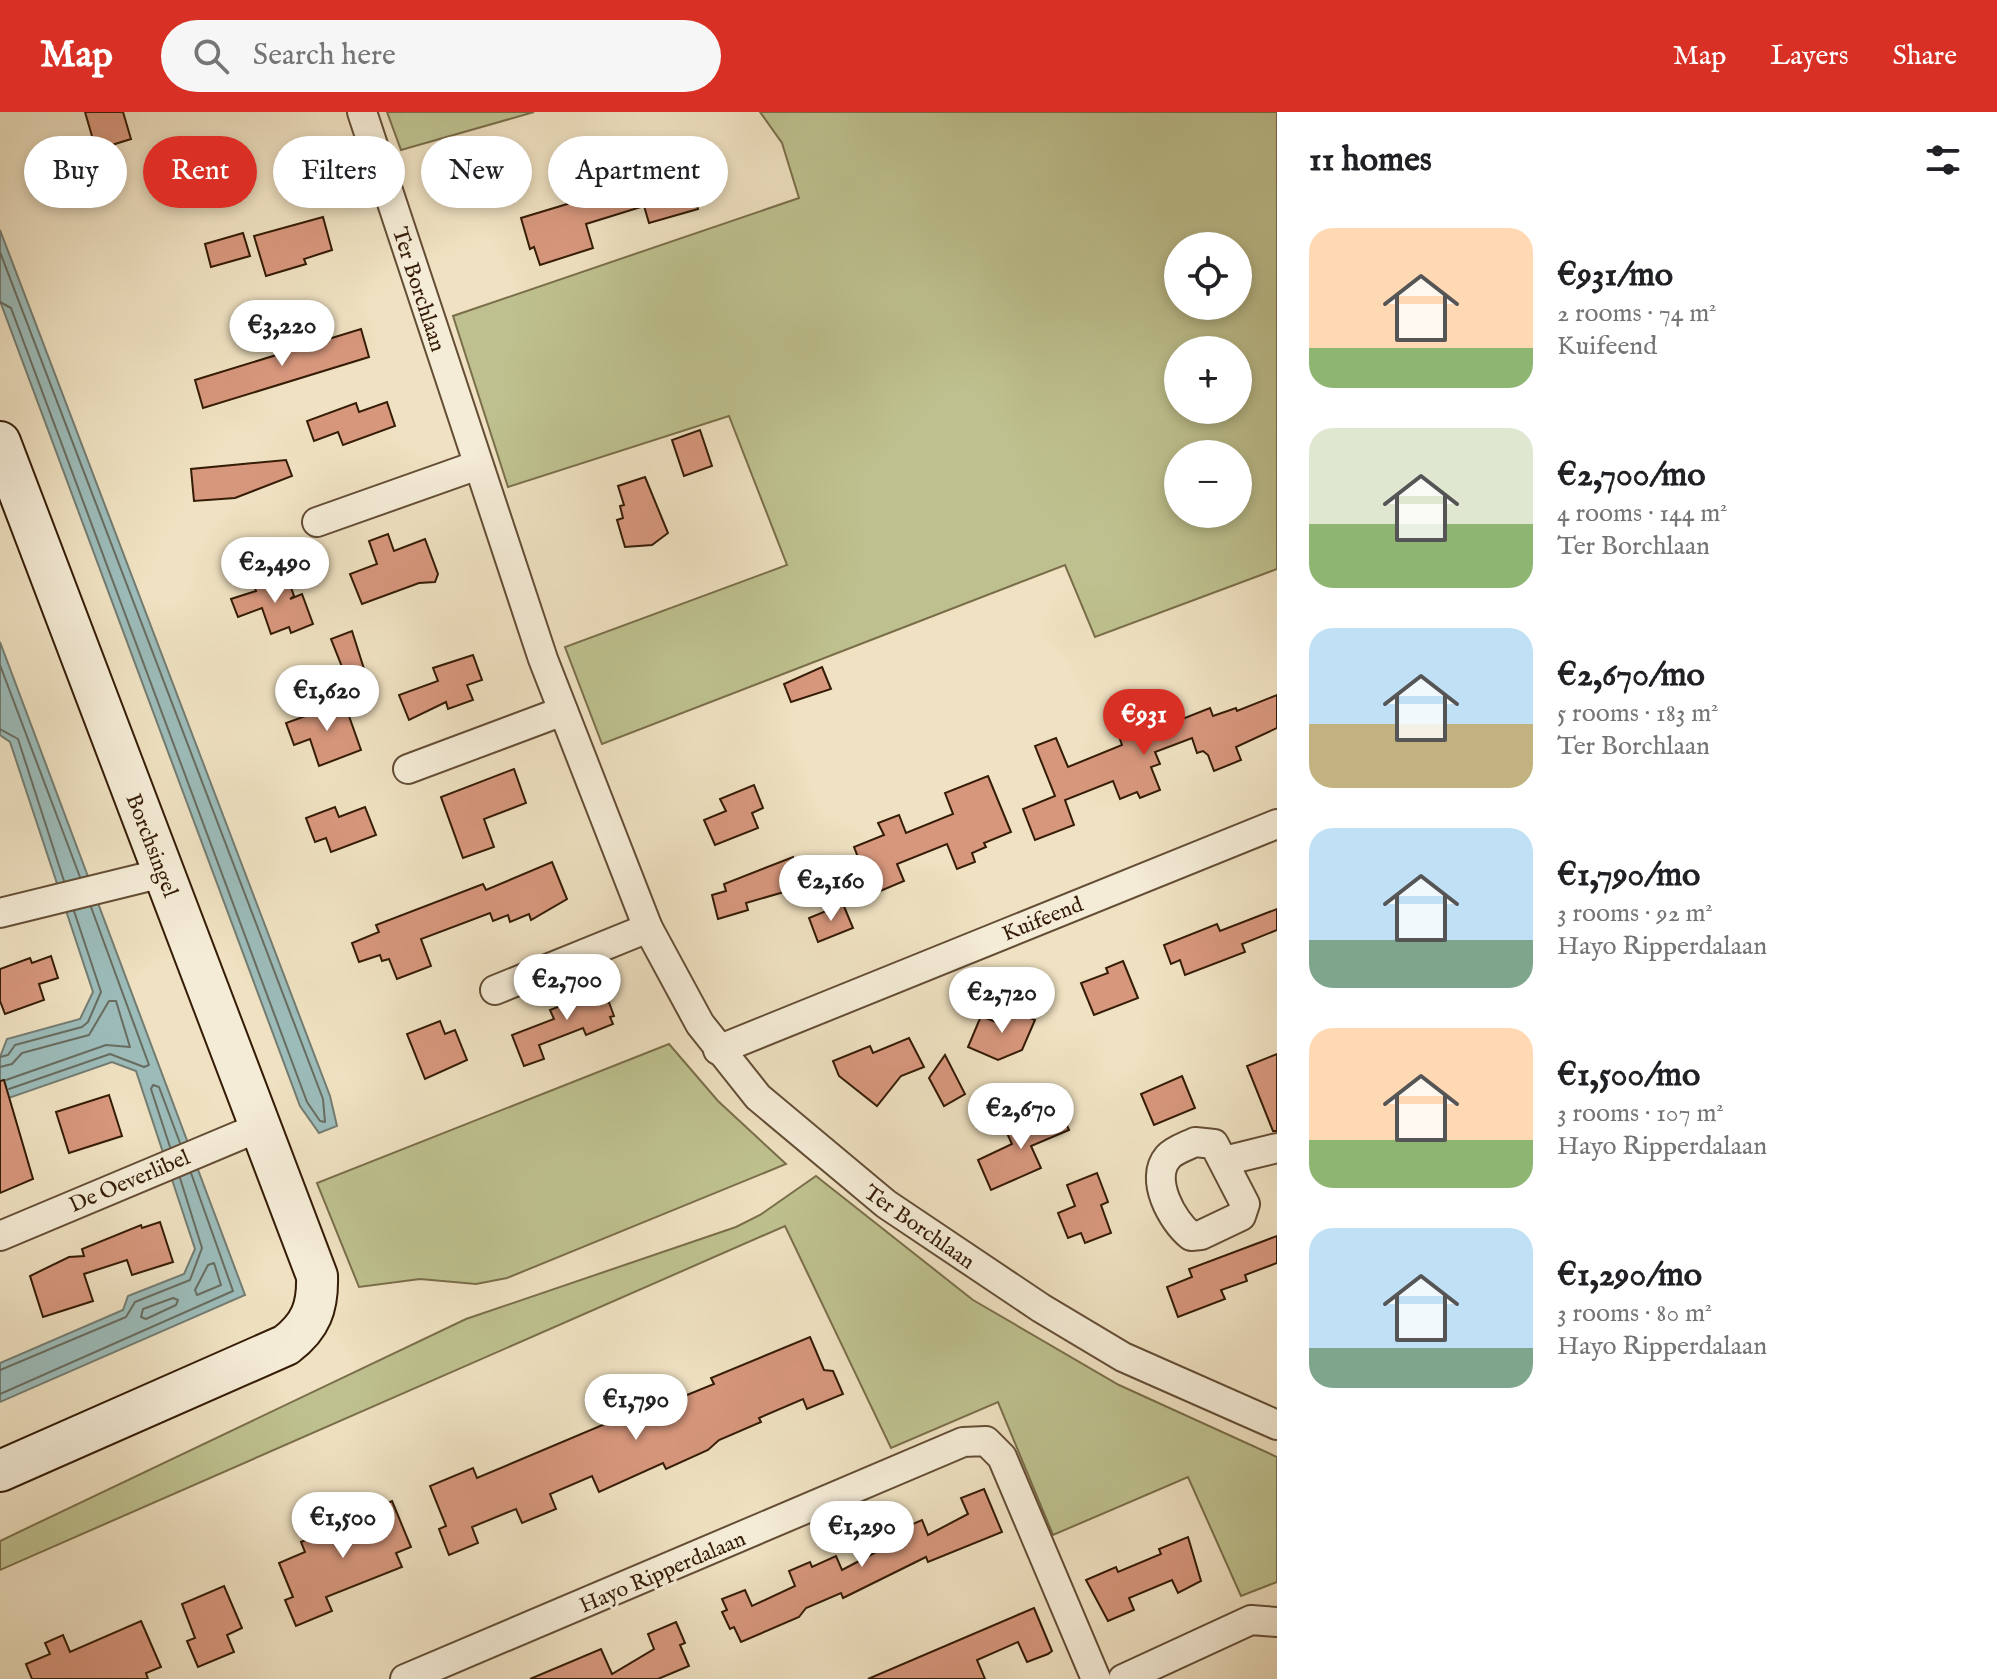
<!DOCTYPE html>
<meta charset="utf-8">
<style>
:root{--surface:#fff;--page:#f6f6f6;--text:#202124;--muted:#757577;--accent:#d93025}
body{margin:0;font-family:"IM FELL English",serif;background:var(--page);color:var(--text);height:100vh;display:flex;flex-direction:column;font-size:30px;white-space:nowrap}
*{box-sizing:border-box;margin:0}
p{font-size:26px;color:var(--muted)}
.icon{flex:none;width:44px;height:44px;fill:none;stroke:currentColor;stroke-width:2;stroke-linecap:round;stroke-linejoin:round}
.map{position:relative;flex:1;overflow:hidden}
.panel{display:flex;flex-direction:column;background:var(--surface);width:720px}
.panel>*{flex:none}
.top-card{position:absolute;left:24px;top:24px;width:760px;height:72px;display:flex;gap:16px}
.fabs{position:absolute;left:1164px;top:120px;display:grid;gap:16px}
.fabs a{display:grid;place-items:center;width:88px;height:88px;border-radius:50%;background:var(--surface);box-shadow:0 4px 12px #0003;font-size:40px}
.price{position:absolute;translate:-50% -68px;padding:0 18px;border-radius:28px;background:#fff;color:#222;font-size:26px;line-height:52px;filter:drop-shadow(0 2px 4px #0008)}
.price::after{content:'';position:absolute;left:50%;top:48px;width:24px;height:18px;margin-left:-12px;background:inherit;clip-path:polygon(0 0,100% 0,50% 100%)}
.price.on{background:var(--accent);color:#fff}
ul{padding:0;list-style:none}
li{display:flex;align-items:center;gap:24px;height:200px;padding:0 32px}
li span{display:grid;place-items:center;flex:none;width:224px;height:160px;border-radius:24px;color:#555}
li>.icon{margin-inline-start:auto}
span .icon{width:96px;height:96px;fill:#fffc;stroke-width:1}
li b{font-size:34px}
h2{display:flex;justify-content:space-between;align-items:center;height:96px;padding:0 32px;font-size:34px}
.chip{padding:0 28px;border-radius:36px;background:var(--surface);box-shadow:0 4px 12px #0003;font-size:28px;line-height:72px}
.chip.on{background:var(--accent);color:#fff}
header{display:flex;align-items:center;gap:48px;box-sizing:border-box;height:112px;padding:0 40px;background:var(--accent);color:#fff}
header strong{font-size:38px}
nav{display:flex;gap:44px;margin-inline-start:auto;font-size:28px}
.search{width:560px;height:72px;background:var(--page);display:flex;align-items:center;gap:20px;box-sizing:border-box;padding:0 28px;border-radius:44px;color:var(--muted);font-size:30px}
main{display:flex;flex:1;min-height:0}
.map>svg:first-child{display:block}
.green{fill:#bec18f;stroke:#7a6e4a;stroke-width:2;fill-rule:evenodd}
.water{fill:#9cbcba;stroke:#737c72;stroke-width:2}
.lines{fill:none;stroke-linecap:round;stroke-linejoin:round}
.shore{stroke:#686c60;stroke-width:2}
.building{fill:#d7977d;stroke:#351c06;stroke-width:2}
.street-casing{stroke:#644d35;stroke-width:32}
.secondary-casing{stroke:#351c06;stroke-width:44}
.street{stroke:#f5ecd7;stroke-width:28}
.secondary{stroke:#f5ecd7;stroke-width:40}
.labels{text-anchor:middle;stroke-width:6;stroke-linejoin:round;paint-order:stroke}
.street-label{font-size:22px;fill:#351c06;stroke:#f5ecd7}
</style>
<header>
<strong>Map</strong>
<div class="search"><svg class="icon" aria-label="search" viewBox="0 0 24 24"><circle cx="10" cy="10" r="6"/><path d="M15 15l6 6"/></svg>Search here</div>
<nav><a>Map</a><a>Layers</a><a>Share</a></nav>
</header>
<main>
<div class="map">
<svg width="1277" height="1567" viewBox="0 0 1277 1567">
<rect width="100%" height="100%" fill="#efe1c1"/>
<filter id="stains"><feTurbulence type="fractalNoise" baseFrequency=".0025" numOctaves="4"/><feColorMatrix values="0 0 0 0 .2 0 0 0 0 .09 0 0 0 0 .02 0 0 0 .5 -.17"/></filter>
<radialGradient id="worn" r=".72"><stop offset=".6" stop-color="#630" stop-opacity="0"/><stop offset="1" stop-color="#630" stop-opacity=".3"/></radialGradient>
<!-- green -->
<g class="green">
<path d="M387 0H534L401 38Z"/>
<path d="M760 0H1277V457L1095 525 1065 453 602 632 565 535 787 453 729 304 508 375 453 204 799 86 782 31ZM1178 134H1238V194H1178ZM1178 238H1238V298H1178ZM1238 342V402H1178V342Z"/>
<path d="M669 932 718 989 786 1052 507 1166 476 1172 420 1167 359 1175 317 1071Z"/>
<path d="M816 1064 973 1188 1119 1273 1277 1345V1470L1241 1484 1188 1365 1053 1423 998 1290 891 1336 785 1114 0 1458V1429L466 1207 736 1115 760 1103Z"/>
</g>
<!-- water -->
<g class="water">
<path d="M0 118 330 984 337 1014 319 1021 300 994 0 189Z"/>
<path d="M0 530 245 1183 0 1290V1251L123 1198 128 1184 184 1162 195 1137 136 959 112 950 0 989V945L7 927 80 907 93 880 10 630 0 623Z"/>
</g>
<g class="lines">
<!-- shore -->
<g class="shore">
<path d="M0 140 323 987 325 1010 320 1009 307 990 11 196 0 190"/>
<path d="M0 553 80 765"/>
<path d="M0 617 18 627 64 769"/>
<path d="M0 945 8 943 15 933 82 915 88 910 101 880 74 799"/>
<path d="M0 955 12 952 22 941 89 923 109 889H116L130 935 106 933 6 968"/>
<path d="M9 977 110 942 144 955 149 953 91 795"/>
<path d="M170 1035 151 977 153 973 159 975 180 1031"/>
<path d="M214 1151 221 1173 197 1183 195 1178 208 1153Z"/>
<path d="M173 1186 178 1188 176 1193 146 1207 141 1205 143 1197Z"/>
<path d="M0 1258 126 1205 135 1190 190 1168 202 1136 180 1066"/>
<path d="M0 1282 233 1179 191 1061"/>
</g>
</g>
<!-- building -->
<g class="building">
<path d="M85 0H123L131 27 96 38Z"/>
<path d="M689 62 698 97 649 111 644 94 586 112 593 136 540 153 534 135 530 137 521 106 617 77 619 81Z"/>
<path d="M323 105 332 138 304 147 306 152 266 164 254 124Z"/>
<path d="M243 121 250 144 211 155 205 132Z"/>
<path d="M361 217 369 245 203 296 195 268Z"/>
<path d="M387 290 395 314 343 333 338 320 314 329 307 309 356 291 359 300Z"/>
<path d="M700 318 712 354 684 364 672 328Z"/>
<path d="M286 348 292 364 235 386 194 389 191 357Z"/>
<path d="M645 365 668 421 652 433 625 435 617 408 623 406 620 394 624 393 618 374Z"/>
<path d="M388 422 394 439 425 427 438 462 435 470 419 471 362 492 350 462 377 452 369 429Z"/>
<path d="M281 461 283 469 288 467 294 484 290 487 302 482 313 512 291 521 289 515 271 522 262 496 238 505 231 487 256 479 253 471Z"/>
<path d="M352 519 371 579 342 590 334 569 346 565 331 527Z"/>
<path d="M473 543 482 568 467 573 473 588 448 597 446 590 409 608 399 583 438 569 433 556Z"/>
<path d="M822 555 831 577 791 590 784 572Z"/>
<path d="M1277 583V616L1236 635 1241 648 1214 659 1208 643 1203 639 1197 641 1192 626 1155 640 1160 652 1151 655 1160 678 1140 686 1137 680 1120 687 1113 669 1065 688 1074 713 1035 728 1023 697 1055 684 1035 634 1056 626 1068 655 1122 633 1114 611 1154 595 1162 615 1210 596 1213 604 1236 596 1237 599Z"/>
<path d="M344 590 361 638 319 654 310 627 294 633 286 611Z"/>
<path d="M514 657 526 691 484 707 494 735 463 746 441 685Z"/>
<path d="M988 664 1011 720 984 731 986 735 972 741 975 750 957 757 947 732 897 752 904 769 878 780 868 753 862 755 854 735 884 723 878 711 899 703 906 721 953 702 945 681Z"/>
<path d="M754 673 763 696 752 701 758 716 715 733 704 708 726 699 720 687Z"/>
<path d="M335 695 339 705 365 695 376 723 331 740 326 726 315 730 306 706Z"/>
<path d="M793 745 801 775 746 791 748 798 718 807 712 783 726 779 724 772Z"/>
<path d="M552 750 567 787 531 808 529 802 510 810 508 803 493 809 490 801 421 827 431 854 397 867 389 847 382 849 380 843 359 850 352 831 379 820 376 813 483 772 486 778Z"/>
<path d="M843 792 853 816 818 830 809 806Z"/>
<path d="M1277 797V818L1242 832 1245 840 1185 863 1180 848 1171 852 1164 833 1217 812 1220 819Z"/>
<path d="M51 844 58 866 39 872 44 888 5 902 0 889V857L30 846 32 851Z"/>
<path d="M1123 849 1138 886 1094 903 1081 871 1108 861 1106 856Z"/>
<path d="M597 871 600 879 604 877 614 904 610 905 613 912 586 923 583 916 539 933 544 947 524 954 512 923 554 907 550 898 573 889 570 882Z"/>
<path d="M1005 895 1035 908 1022 938 998 948 968 935 981 904 998 911Z"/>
<path d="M440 909 445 922 455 918 467 948 425 967 407 922Z"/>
<path d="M909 926 924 955 901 964 877 994 839 964 833 949 870 934 873 941Z"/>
<path d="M1277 942V1019H1273L1247 954Z"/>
<path d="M945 943 965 982 944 994 929 966Z"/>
<path d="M1182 964 1195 996 1154 1013 1141 982Z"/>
<path d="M4 968 33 1067 0 1081V969Z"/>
<path d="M109 983 122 1024 69 1041 56 1000Z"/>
<path d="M1061 1000 1069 1018 1031 1034 1041 1056 991 1078 978 1048 1012 1032 1006 1019Z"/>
<path d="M1097 1061 1108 1090 1101 1093 1111 1121 1085 1131 1081 1121 1068 1126 1058 1101 1075 1094 1067 1073Z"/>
<path d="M160 1110 173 1150 132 1163 127 1148 84 1162 93 1189 43 1205 30 1164 69 1145 84 1144 82 1137 141 1113 142 1116Z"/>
<path d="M1277 1124V1151L1245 1163 1247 1169 1221 1178 1225 1187 1178 1205 1167 1175 1192 1165 1189 1157Z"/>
<path d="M810 1225 824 1258 833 1259 843 1282 807 1297 803 1287 759 1306 761 1310 719 1328 708 1338 666 1357 663 1351 599 1380 592 1364 550 1382 556 1397 522 1411 516 1397 472 1415 478 1431 449 1443 439 1417 446 1414 430 1374 473 1356 477 1366 619 1306 621 1310 714 1272 711 1266Z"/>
<path d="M984 1377 1002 1420 928 1450 926 1445 843 1486 841 1481 806 1496 799 1505 741 1530 734 1515 730 1517 722 1500 727 1498 722 1487 745 1478 752 1494 795 1474 789 1459 810 1450 812 1455 836 1444 842 1458 880 1438 874 1423 895 1414 897 1419 922 1408 928 1423 968 1402 961 1386Z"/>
<path d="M392 1389 411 1435 396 1441 402 1455 326 1485 332 1499 296 1514 285 1488 293 1485 279 1451 305 1440 301 1430Z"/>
<path d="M1188 1425 1201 1469 1178 1481 1172 1468 1129 1486 1134 1498 1108 1509 1086 1468 1116 1455 1118 1460 1161 1442 1159 1437Z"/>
<path d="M224 1474 242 1516 227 1523 234 1540 198 1555 187 1529 195 1526 182 1492Z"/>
<path d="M1034 1496 1052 1539 1048 1542 1027 1550 1018 1530 977 1548 985 1567H868Z"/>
<path d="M141 1509 161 1555 146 1561 148 1567H32L26 1552 50 1542 45 1531 63 1523 70 1540Z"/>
<path d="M676 1510 685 1531 680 1533 689 1554 658 1567H530L601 1537 612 1562 654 1537 648 1522Z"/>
</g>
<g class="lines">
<!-- street casing -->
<g class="street-casing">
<g id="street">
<path d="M362 0 543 547 648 816 700 912 758 985 886 1092 1041 1196 1123 1245 1277 1313"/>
<path d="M317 410 478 353"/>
<path d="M408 657 563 599"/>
<path d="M0 801 163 761"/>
<path d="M495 878 648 816"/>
<path d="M718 938 1277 712"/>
<path d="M1195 1030 1214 1032 1245 1092 1241 1104 1201 1123 1191 1124C1172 1109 1149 1067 1168 1045 1174 1038 1187 1034 1195 1030Z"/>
<path d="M1224 1049 1277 1036"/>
<path d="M0 1124 260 1015"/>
<path d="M405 1567 963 1330 986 1329 1002 1345 1096 1567"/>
<path d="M1123 1567 1251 1508 1277 1510"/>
</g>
</g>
<!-- secondary casing -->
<g class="secondary-casing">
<path id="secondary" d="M0 330 317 1164C318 1195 311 1214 286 1233L0 1359"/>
</g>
<!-- street -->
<use href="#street" class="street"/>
<!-- secondary -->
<use href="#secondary" class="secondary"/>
</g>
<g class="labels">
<!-- street labels -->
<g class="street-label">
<text transform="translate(420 177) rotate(72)" y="8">Ter Borchlaan</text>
<text transform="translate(153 733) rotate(69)" y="8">Borchsingel</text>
<text transform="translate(1042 806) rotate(-22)" y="8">Kuifeend</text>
<text transform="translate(129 1068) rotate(-23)" y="8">De Oeverlibel</text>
<text transform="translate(920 1114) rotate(35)" y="8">Ter Borchlaan</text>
<text transform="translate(662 1459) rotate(-23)" y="8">Hayo Ripperdalaan</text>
</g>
</g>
<rect width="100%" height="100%" filter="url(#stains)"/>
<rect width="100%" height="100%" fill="url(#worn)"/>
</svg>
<div class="fabs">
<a><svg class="icon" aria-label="locate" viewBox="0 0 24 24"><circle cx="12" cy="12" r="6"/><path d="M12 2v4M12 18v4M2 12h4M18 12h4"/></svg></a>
<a>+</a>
<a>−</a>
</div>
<b class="price" style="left:282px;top:256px">€3,220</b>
<b class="price" style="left:275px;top:493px">€2,490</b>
<b class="price" style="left:327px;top:621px">€1,620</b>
<b class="price on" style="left:1144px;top:645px">€931</b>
<b class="price" style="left:831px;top:811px">€2,160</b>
<b class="price" style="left:567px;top:910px">€2,700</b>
<b class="price" style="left:1002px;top:923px">€2,720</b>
<b class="price" style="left:1021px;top:1039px">€2,670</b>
<b class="price" style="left:636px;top:1330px">€1,790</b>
<b class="price" style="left:343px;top:1448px">€1,500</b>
<b class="price" style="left:862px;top:1457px">€1,290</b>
<div class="top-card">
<a class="chip">Buy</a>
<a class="chip on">Rent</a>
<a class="chip">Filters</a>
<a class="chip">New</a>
<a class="chip">Apartment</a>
</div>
</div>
<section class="panel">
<h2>11 homes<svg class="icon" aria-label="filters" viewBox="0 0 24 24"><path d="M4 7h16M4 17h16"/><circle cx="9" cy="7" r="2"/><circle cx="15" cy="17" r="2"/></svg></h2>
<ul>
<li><span style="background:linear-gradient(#ffd9b3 75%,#8fb573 0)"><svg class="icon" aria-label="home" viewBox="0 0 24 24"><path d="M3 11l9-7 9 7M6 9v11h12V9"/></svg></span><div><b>€931/mo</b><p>2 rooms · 74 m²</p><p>Kuifeend</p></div></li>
<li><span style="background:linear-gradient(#dfe7d0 60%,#8fb573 0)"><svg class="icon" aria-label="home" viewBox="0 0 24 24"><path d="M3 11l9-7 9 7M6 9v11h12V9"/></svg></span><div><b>€2,700/mo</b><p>4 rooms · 144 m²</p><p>Ter Borchlaan</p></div></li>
<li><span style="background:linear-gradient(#bfe0f5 60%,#c2b280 0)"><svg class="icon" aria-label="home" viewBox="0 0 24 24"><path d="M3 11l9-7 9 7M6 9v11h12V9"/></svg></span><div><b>€2,670/mo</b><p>5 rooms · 183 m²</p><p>Ter Borchlaan</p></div></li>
<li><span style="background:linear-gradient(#bfe0f5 70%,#7fa58c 0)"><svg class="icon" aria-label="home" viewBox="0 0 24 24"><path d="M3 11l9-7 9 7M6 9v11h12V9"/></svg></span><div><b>€1,790/mo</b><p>3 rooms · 92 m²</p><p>Hayo Ripperdalaan</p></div></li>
<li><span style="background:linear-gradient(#ffd9b3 70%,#8fb573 0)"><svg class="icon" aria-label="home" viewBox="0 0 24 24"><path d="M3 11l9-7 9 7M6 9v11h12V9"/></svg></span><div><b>€1,500/mo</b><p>3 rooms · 107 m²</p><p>Hayo Ripperdalaan</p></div></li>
<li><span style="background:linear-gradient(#bfe0f5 75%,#7fa58c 0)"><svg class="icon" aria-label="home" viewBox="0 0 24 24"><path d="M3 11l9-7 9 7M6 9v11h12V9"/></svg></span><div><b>€1,290/mo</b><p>3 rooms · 80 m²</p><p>Hayo Ripperdalaan</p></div></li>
</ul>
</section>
</main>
